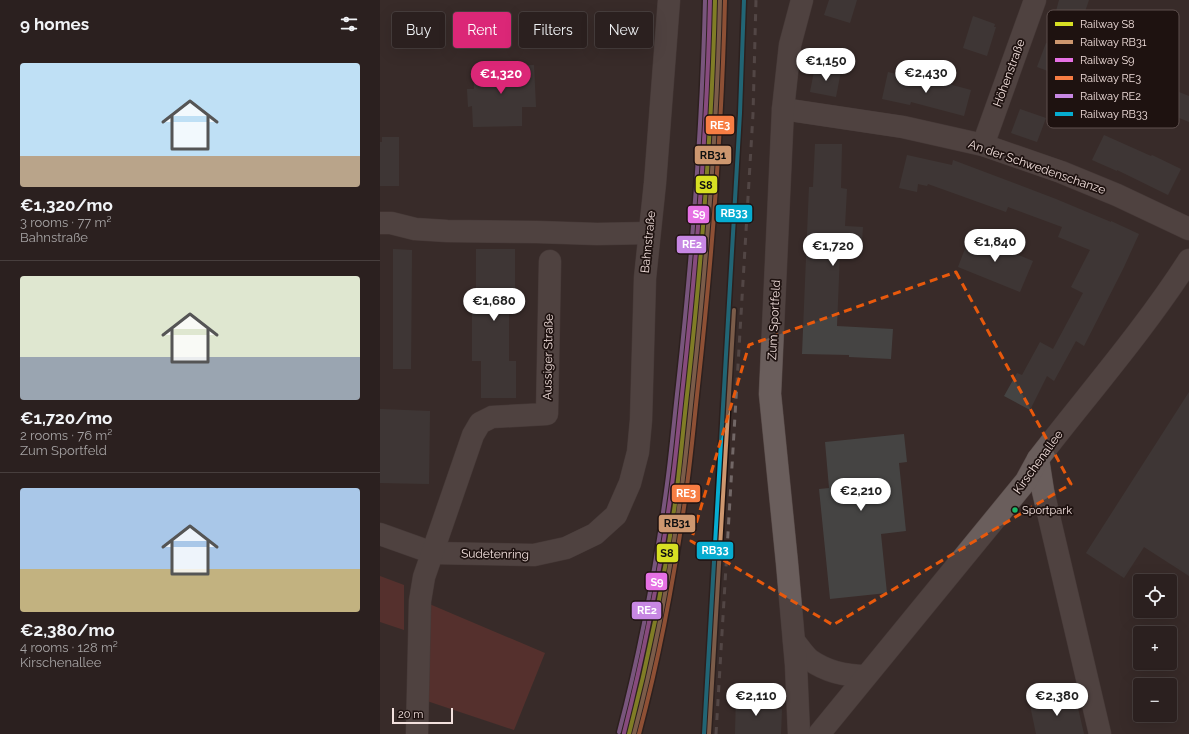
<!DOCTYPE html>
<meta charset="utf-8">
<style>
:root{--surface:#2b201f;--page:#372d2c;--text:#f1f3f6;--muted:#a6a3a4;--line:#473e3d;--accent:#db2777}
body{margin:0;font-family:Raleway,sans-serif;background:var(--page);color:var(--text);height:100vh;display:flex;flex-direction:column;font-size:15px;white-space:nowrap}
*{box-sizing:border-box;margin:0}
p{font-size:13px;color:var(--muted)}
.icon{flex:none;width:22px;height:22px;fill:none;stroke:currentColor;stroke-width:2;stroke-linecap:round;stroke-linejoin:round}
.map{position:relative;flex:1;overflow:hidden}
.details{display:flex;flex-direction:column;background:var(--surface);width:380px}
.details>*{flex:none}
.banner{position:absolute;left:12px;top:12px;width:380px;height:36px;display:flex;gap:8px}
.controls{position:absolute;left:753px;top:574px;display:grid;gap:8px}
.controls a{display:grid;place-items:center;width:44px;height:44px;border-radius:4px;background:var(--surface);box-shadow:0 4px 16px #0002,0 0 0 1px var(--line);font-size:20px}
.scale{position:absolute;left:12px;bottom:10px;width:61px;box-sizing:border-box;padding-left:4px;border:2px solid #f2e0dd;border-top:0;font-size:11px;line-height:14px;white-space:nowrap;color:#f2e0dd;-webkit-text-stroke:3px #1e1210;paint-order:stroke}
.price{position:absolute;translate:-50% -34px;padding:0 9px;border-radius:14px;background:#fff;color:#222;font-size:13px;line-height:26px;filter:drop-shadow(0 1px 2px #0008)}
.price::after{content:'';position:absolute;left:50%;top:24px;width:12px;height:9px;margin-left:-6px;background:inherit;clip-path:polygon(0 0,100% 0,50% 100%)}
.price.on{background:var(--accent);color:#fff}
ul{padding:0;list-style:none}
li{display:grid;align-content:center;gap:8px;height:212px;padding:0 20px}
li+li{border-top:1px solid var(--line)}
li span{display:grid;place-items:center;height:124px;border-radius:4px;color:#555}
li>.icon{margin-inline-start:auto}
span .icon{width:72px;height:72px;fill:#fffc;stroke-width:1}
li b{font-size:17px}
h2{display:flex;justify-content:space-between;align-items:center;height:48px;padding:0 20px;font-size:17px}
.pill{padding:0 14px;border-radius:4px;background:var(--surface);box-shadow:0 4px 16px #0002,0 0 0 1px var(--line);font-size:14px;line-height:36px}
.pill.on{background:var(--accent);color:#fff}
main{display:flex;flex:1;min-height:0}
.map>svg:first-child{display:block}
.green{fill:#783731}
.building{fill:#454443}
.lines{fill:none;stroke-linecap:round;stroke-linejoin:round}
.minor-casing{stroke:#564947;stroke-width:23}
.minor{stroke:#6a5e5c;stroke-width:22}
.rail{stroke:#726766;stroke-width:3;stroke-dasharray:7 7;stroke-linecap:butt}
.rail-1-casing{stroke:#1e1210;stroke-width:7}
.rail-2-casing{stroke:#1e1210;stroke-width:7}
.rail-3-casing{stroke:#1e1210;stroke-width:7}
.rail-4-casing{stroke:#1e1210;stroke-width:7}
.rail-5-casing{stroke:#1e1210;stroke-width:7}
.rail-6-casing{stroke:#1e1210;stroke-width:7}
.rail-1{stroke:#d7df23;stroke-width:4}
.rail-2{stroke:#cd976f;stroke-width:4}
.rail-3{stroke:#e671e4;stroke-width:4}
.rail-4{stroke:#f77d43;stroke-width:4}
.rail-5{stroke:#c787e3;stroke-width:4}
.rail-6{stroke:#06acd0;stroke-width:4}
.marked{fill:none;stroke:#e8590c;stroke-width:3;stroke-dasharray:8 5;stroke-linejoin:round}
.bus-dot{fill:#1ab867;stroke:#1e1210;stroke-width:1.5}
.labels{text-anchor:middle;stroke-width:3.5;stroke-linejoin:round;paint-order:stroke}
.bus-label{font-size:11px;fill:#f2e0dd;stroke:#1e1210;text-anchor:start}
.street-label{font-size:12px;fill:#f2e0dd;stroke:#1e1210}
.key{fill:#1e1210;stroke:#5e504e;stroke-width:1}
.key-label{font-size:11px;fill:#f2e0dd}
.line-badge{stroke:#1e1210;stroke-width:1.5}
.badge-label{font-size:11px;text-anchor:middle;font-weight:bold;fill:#fff}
.pale-badge-label{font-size:11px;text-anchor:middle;font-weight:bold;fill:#111}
</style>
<main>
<section class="details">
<h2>9 homes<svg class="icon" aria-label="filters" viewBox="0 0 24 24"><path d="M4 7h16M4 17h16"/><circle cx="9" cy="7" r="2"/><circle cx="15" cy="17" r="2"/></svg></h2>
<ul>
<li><span style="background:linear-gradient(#bfe0f5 75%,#b9a48a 0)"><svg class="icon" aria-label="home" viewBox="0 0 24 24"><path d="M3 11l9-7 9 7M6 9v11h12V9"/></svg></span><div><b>€1,320/mo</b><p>3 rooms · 77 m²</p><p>Bahnstraße</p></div></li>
<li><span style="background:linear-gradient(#dfe7d0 65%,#9aa5b1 0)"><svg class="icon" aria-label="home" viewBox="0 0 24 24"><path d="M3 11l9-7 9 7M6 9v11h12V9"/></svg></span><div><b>€1,720/mo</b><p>2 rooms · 76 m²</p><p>Zum Sportfeld</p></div></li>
<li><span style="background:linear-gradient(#a9c7e8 65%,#c2b280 0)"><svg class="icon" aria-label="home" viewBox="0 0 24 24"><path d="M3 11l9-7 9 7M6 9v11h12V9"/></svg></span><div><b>€2,380/mo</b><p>4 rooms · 128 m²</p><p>Kirschenallee</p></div></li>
</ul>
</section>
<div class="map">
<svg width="809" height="734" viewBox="0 0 809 734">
<rect width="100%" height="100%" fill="#392b29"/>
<!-- green -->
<g class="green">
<path d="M0 576 24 585V630L0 622Z"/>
<path d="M47 603 165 653 134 730 44 700Z"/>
</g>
<!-- building -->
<g class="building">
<path d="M449 0H477L470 23 444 15Z"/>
<path d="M679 0H709L701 23 675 15Z"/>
<path d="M593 16 615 24 614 27H616L607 56 583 48Z"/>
<path d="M666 43 707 58 698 82 657 67Z"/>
<path d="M154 65 156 107H142V126L93 127 92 106 88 107 87 89H94L93 66Z"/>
<path d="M435 66 461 71 456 97 430 92Z"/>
<path d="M508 72 560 85 561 82 591 90 584 116 531 102 530 105 502 99Z"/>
<path d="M794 90 809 96V122L785 112Z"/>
<path d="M640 109 666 118 657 142 631 133Z"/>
<path d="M724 135 771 156 772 155 801 169 788 195 737 170V171L712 160Z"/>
<path d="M2 137H19V186H0V142H2Z"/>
<path d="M435 144H462L461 188 467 189 465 226 483 227 482 241 471 254 460 253 457 326 513 329 511 359 469 357V355L422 354 429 187H433Z"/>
<path d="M527 155 572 165 573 160 676 199 731 222V221L759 234 744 267 704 346 696 341 674 381 667 376 650 410 624 396 637 373 642 375 660 342 673 349 703 293 691 287 710 250 678 237 682 227 628 207 626 212 548 184 547 186 538 184 537 192 519 188Z"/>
<path d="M591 233 620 244 619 247 653 261 640 292 578 267Z"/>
<path d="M13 249 32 250 31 369H13Z"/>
<path d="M96 249H135V305H129V361H136V398H101V361H92V304H96Z"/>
<path d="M809 392V576L764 547 744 578 706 553Z"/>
<path d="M0 409 50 411 49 484 0 483Z"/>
<path d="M524 434 527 462 519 463 526 531 501 534 507 593 450 599 439 489 449 488 445 442Z"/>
<path d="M356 695 382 696V709H402L401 734H355Z"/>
<path d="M695 695 704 734H656L650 705Z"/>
</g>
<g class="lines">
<!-- minor casing -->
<g class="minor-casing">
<g id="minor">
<path d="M403 109 523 127 603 145 681 172 737 195 809 229"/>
<path d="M603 145 655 0"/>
<path d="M0 223H11L35 229 67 231 157 232 217 234 269 233"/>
<path d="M658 459 663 491 720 734"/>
<path d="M0 534 53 553 154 555 186 548 215 534 236 515 250 483 258 452 261 420 265 278 275 183 289 0"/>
<path d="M414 641C419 647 424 655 430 660 447 672 467 676 486 676"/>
<path d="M37 734 40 601 44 577 93 435 100 423 112 417 167 414 170 261"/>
<path d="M419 734 416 665 407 563 390 394 403 109 410 45 422 0"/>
<path d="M439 734 646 481 658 459C709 393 764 330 809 260"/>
</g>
</g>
<!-- minor -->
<use href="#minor" class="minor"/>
<!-- rail -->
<path class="rail" d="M336 734 373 114 376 0"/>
<!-- rail-1 casing -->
<g class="rail-1-casing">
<path id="rail-1" d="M249 734C270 653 286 572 297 489 301 455 304 420 308 386 322 257 332 129 335 0"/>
</g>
<!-- rail-2 casing -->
<g class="rail-2-casing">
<g id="rail-2">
<path d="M254 734C275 655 290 574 301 493 306 458 309 422 313 386 327 257 337 129 340 0"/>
<path d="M329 734 354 310"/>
</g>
</g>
<!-- rail-3 casing -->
<g class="rail-3-casing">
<path id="rail-3" d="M244 733C264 653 280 573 291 492 296 457 299 421 303 385 317 257 327 129 330 0"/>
</g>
<!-- rail-4 casing -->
<g class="rail-4-casing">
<path id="rail-4" d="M259 734C280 655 295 574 306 493 311 458 314 422 318 386 332 258 342 129 345 0"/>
</g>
<!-- rail-5 casing -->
<g class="rail-5-casing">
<path id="rail-5" d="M239 732C260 652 275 572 286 491 291 456 294 420 298 385 312 257 322 129 325 0"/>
</g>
<!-- rail-6 casing -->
<g class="rail-6-casing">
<path id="rail-6" d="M324 734 360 113 364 0"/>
</g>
<!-- rail-1 -->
<use href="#rail-1" class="rail-1"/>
<!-- rail-2 -->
<use href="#rail-2" class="rail-2"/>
<!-- rail-3 -->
<use href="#rail-3" class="rail-3"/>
<!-- rail-4 -->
<use href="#rail-4" class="rail-4"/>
<!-- rail-5 -->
<use href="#rail-5" class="rail-5"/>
<!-- rail-6 -->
<use href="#rail-6" class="rail-6"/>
</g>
<!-- marked area -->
<path d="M0 0H809V734H0ZM576 272 691 484 453 625 311 541 369 345Z" fill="#392b29" fill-opacity=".55" fill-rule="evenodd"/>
<path class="marked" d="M576 272 691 484 453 625 311 541 369 345Z"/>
<!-- markers -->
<circle class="bus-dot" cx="635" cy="510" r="3.5"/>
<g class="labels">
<!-- bus labels -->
<g class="bus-label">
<text x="642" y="514">Sportpark</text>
</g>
<!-- street labels -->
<g class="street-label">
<text transform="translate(629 73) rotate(-70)" y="4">Höhenstraße</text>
<text transform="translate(657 167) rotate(19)" y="4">An der Schwedenschanze</text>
<text transform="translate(268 242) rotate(-84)" y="4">Bahnstraße</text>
<text transform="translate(394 320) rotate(-87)" y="4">Zum Sportfeld</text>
<text transform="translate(168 357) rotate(-89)" y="4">Aussiger Straße</text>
<text transform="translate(658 462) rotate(-54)" y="4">Kirschenallee</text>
<text transform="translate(115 554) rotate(1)" y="4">Sudetenring</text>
</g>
</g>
<!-- legend -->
<rect x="667" y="10" width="132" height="118" rx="6" class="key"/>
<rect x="675" y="22" width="18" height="4" fill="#d7df23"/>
<rect x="675" y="40" width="18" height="4" fill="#cd976f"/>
<rect x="675" y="58" width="18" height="4" fill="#e671e4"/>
<rect x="675" y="76" width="18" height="4" fill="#f77d43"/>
<rect x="675" y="94" width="18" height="4" fill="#c787e3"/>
<rect x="675" y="112" width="18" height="4" fill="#06acd0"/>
<g class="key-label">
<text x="700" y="28">Railway S8</text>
<text x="700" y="46">Railway RB31</text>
<text x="700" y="64">Railway S9</text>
<text x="700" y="82">Railway RE3</text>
<text x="700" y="100">Railway RE2</text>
<text x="700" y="118">Railway RB33</text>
</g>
<g class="line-badge">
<rect x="325" y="115" width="30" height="20" rx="4" fill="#f77d43"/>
<rect x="314" y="145" width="38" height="20" rx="4" fill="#cd976f"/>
<rect x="315" y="175" width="23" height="19" rx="4" fill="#d7df23"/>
<rect x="335" y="204" width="38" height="19" rx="4" fill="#06acd0"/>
<rect x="307" y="205" width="23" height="19" rx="4" fill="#e671e4"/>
<rect x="296" y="235" width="31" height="19" rx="4" fill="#c787e3"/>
<rect x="291" y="484" width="30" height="19" rx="4" fill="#f77d43"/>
<rect x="278" y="514" width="38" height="19" rx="4" fill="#cd976f"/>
<rect x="316" y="541" width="38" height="19" rx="4" fill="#06acd0"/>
<rect x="276" y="543" width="23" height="20" rx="4" fill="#d7df23"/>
<rect x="265" y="572" width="23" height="19" rx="4" fill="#e671e4"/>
<rect x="251" y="601" width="31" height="19" rx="4" fill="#c787e3"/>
</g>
<g class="badge-label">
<text x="340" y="129">RE3</text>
<text x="354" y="217">RB33</text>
<text x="319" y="218">S9</text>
<text x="312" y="248">RE2</text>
<text x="306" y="497">RE3</text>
<text x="335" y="554">RB33</text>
<text x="277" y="586">S9</text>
<text x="267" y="614">RE2</text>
</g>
<g class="pale-badge-label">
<text x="333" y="159">RB31</text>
<text x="326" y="189">S8</text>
<text x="297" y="527">RB31</text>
<text x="287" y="557">S8</text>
</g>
</svg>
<div class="controls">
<a><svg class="icon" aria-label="locate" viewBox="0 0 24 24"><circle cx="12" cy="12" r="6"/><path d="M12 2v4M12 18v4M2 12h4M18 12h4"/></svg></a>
<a>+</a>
<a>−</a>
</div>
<div class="scale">20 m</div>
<b class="price" style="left:446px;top:82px">€1,150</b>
<b class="price" style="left:546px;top:94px">€2,430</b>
<b class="price on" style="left:121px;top:95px">€1,320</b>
<b class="price" style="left:615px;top:263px">€1,840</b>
<b class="price" style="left:453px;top:267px">€1,720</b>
<b class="price" style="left:114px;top:322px">€1,680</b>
<b class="price" style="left:481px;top:512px">€2,210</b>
<b class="price" style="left:376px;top:717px">€2,110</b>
<b class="price" style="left:677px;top:717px">€2,380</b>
<div class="banner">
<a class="pill">Buy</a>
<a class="pill on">Rent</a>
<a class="pill">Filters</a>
<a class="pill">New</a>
</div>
</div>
</main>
